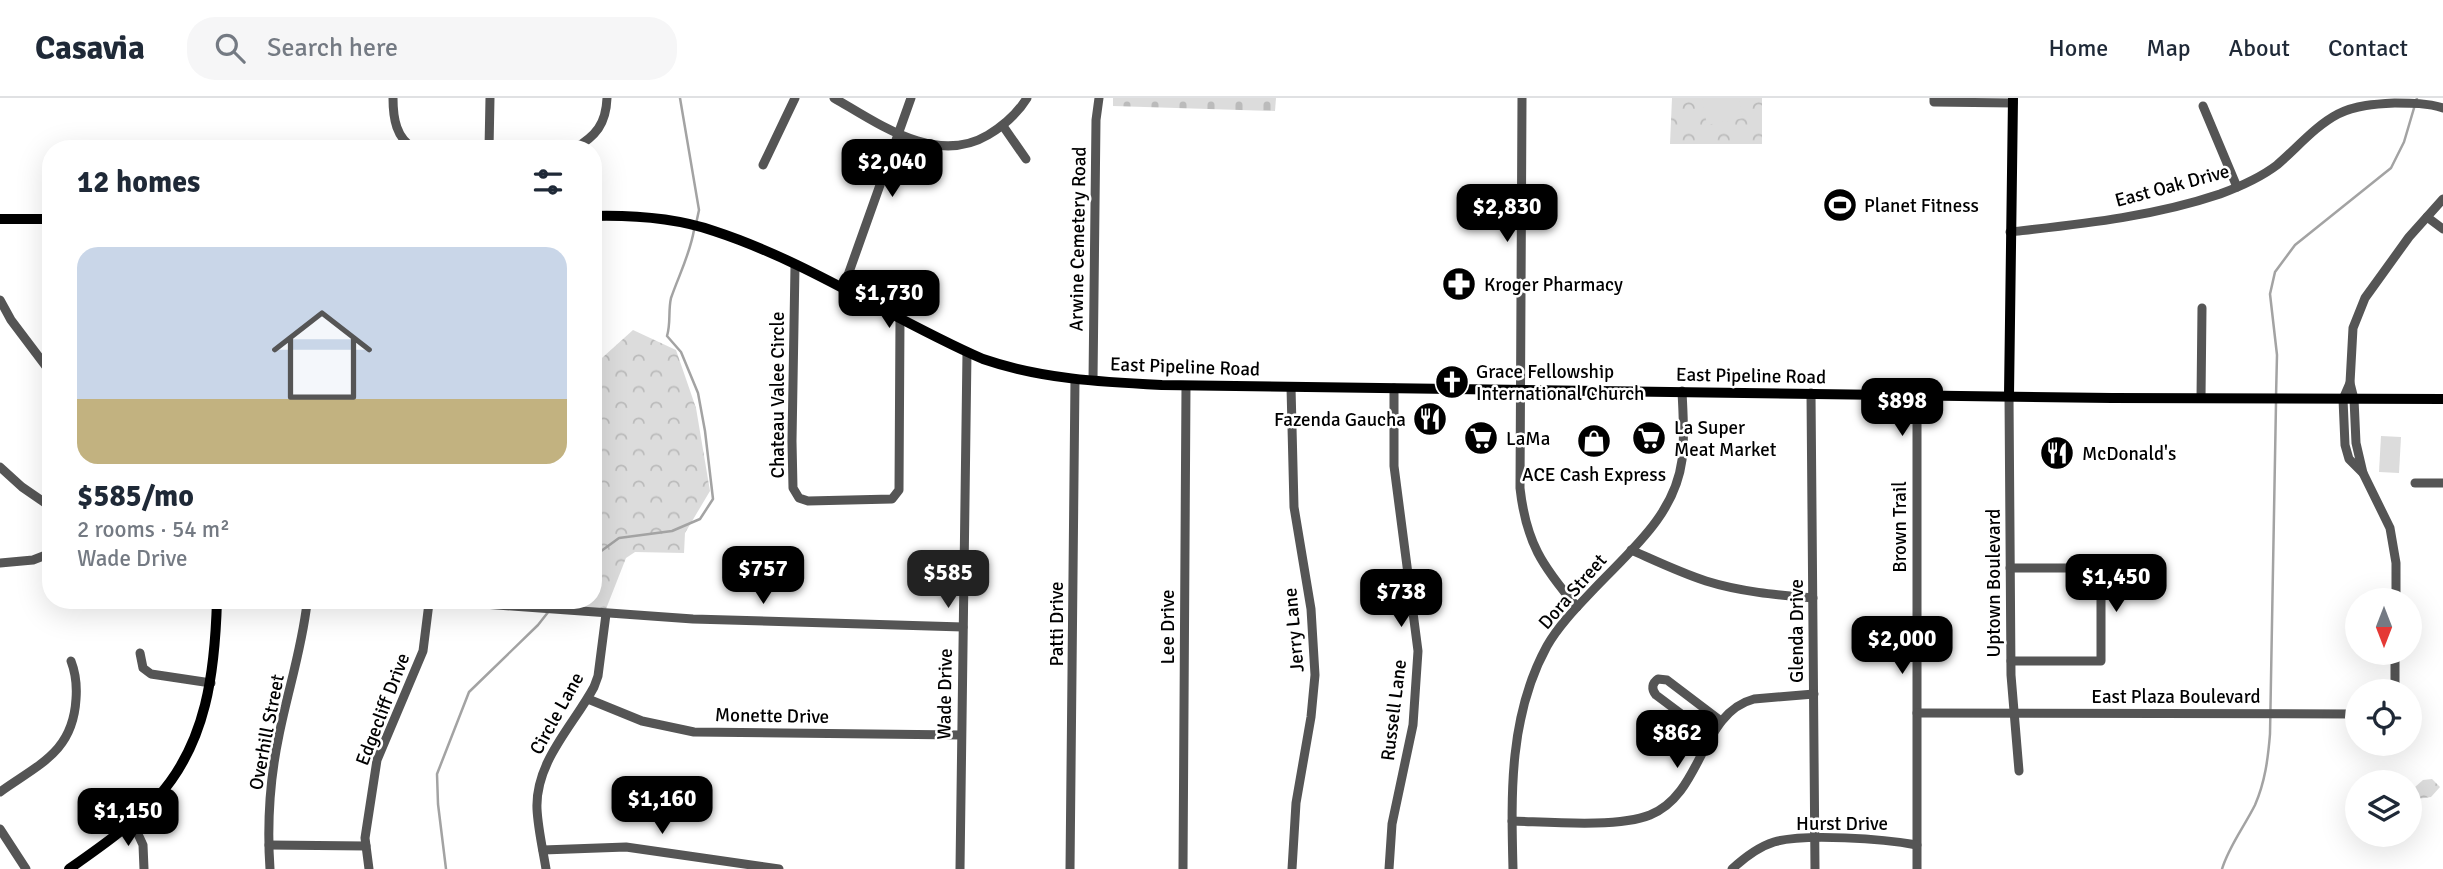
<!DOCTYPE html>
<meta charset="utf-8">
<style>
:root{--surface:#fff;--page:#f6f6f7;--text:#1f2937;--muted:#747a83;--line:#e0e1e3;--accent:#000}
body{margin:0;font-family:Signika,sans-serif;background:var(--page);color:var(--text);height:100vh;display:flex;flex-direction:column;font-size:26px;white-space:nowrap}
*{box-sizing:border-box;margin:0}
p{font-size:23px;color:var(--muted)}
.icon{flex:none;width:38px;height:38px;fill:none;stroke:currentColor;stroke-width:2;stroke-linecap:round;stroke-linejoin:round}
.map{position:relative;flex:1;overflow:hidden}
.panel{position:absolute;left:42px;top:42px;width:560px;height:469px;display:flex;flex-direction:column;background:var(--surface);border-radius:28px;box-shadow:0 7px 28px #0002}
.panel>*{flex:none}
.needle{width:46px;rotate:180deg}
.buttons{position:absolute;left:2345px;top:490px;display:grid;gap:14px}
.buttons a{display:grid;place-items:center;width:77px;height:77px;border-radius:50%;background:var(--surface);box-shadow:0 7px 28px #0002;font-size:35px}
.price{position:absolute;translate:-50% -60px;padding:0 16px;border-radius:14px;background:var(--accent);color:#fff;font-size:23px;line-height:46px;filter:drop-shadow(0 2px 4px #0008)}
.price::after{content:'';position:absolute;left:50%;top:42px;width:21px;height:16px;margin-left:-10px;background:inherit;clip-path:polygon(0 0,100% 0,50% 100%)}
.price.active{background:#222;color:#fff}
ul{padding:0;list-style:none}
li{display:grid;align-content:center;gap:14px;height:371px;padding:0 35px}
li span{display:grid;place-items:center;height:217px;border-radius:21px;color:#555}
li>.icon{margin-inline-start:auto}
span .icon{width:126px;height:126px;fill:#fffc;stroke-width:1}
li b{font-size:30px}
h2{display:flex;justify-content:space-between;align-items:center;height:84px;padding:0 35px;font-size:30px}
header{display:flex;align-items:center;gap:42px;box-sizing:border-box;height:98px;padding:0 35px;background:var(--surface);border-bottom:2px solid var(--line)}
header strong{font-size:33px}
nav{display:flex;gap:38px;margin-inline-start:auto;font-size:24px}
.search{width:490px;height:63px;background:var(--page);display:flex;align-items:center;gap:18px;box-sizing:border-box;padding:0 24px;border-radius:28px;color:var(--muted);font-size:26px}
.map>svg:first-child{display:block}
.forest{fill:url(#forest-crowns)}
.cemetery{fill:url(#cemetery-stones)}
.pitch{fill:#dcdcdc}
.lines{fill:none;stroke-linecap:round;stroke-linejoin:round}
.stream{stroke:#a3a3a3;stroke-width:2.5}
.minor{stroke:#555;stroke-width:9}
.major{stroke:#000;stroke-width:10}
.labels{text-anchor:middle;stroke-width:5;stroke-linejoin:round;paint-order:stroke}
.street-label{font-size:19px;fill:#000;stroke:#fff}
.poi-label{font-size:19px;fill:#000;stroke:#fff;text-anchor:start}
</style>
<header>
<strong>Casavia</strong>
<div class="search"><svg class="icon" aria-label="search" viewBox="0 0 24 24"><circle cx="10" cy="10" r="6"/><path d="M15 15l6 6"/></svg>Search here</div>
<nav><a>Home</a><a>Map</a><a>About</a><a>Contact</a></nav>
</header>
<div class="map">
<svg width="2443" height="771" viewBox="0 0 2443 771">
<defs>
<pattern id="forest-crowns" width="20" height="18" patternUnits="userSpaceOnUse" patternTransform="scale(1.75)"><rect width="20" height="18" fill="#dcdcdc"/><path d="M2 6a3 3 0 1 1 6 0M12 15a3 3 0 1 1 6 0" fill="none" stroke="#bbb"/></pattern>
<pattern id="cemetery-stones" width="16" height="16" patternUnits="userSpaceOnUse" patternTransform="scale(1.75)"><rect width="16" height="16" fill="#dcdcdc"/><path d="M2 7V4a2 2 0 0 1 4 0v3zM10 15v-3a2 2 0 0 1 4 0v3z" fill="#bbb"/></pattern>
</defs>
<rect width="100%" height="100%" fill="#fff"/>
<!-- forest -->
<g class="forest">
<path d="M1672 0H1762V46H1670Z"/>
<path d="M633 232 676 252 696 310 710 393 685 435 684 455 635 454 626 460 606 511 533 505 535 502H593V268Z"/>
<path d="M2432 681 2440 689 2431 699 2417 701 2413 697 2415 689 2423 682Z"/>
</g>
<!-- cemetery -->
<path class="cemetery" d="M1113 0H1276L1275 13 1113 8Z"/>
<!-- pitch -->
<g class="pitch">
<path d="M1702 0H1739L1743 20 1707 27Z"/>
<path d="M2381 338 2401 339 2399 375 2379 374Z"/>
</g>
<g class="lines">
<!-- stream -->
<g class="stream">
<path d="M680 0 699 112 696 126"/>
<path d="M2276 299 2277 257 2270 196 2275 174 2295 147 2391 70 2404 44 2417 0"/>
<path d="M593 459 619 440 672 433 700 421 713 401 705 333 698 295 681 254 667 238C671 225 668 213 671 200 679 177 690 156 694 132"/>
<path d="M446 771 438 706 437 676 469 594 538 527 549 513"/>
<path d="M2222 771C2229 748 2244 729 2255 707 2265 684 2268 661 2270 636L2276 305"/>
</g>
<!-- minor -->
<g class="minor">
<path d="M393 0C393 20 396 41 415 51"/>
<path d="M834 0C879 26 936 68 988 37 1005 27 1017 16 1027 0"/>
<path d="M1522 0 1520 390C1526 444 1542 468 1577 509"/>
<path d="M1934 0V4L2013 5"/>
<path d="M2203 8 2237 89"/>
<path d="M1003 28 1026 61"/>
<path d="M489 51 490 0"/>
<path d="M574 51C596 38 606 26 607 0"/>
<path d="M763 67 795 0"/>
<path d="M2427 119 2443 131"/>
<path d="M2010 134C2081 126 2152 119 2220 96 2239 89 2260 80 2277 67 2297 50 2315 28 2338 16 2356 7 2376 6 2395 5 2411 5 2428 5 2443 10"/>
<path d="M795 168 792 343 793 390 799 400 808 403 892 401 899 392 900 220"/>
<path d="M843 191 911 0"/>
<path d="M0 202 11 222 51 275"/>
<path d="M1093 282 1096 22 1099 0"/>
<path d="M2350 285 2343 301 2345 347 2349 361 2363 375"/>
<path d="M1291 289 1294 409 1311 511 1315 577 1311 619 1296 705 1292 771"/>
<path d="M1811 295 1815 771"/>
<path d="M1917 296V771"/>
<path d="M2009 297 2011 577 2019 673"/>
<path d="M2201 300 2202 210"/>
<path d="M0 369 22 389 51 409"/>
<path d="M2415 385H2443"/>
<path d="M1631 452C1656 463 1681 475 1706 483 1741 494 1778 497 1813 500"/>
<path d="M0 465 33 462 51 455"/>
<path d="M2010 470H2101V563H2011"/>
<path d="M2396 502V465L2390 430 2363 375 2356 345 2354 301 2350 285 2353 230 2365 200 2409 139 2443 101"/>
<path d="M217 505H470L693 521 963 529"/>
<path d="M140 555 143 570 151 576 211 585"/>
<path d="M2395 593V555"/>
<path d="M588 601 642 623 694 634 961 637"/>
<path d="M1917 615 2357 616"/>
<path d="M1712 639 1656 597C1651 591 1652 585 1658 581L1667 582 1721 623"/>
<path d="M0 694C39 666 73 654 76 601 77 588 76 576 71 563"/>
<path d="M132 723 143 747 144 771"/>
<path d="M1512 723C1548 724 1618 730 1650 717 1703 696 1700 615 1754 601L1814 596"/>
<path d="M0 731 26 771"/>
<path d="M269 747 366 748"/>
<path d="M543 752 626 749 779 771"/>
<path d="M270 771C267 727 270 680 279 637 288 592 302 550 307 505"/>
<path d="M369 771 365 740 377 662 423 553 429 505"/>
<path d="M546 771C543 752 538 731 537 711 535 664 573 628 594 589L598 578 606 516"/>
<path d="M960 771 967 254"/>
<path d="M1070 771 1075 281"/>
<path d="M1183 771 1186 288"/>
<path d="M1389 771 1392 726 1413 627 1418 553 1394 368V290"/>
<path d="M1513 771C1511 695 1509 617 1547 548 1559 527 1577 509 1594 491 1630 453 1675 417 1682 362 1685 340 1683 316 1682 293"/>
<path d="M1732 771C1744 760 1758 749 1774 744 1805 735 1884 741 1917 747"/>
</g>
<!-- major -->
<g class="major">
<path d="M593 118C634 117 676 120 714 133 809 164 893 222 983 261 1041 281 1102 284 1162 287L2112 300 2443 301"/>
<path d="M0 121H51"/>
<path d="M2009 297 2013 0"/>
<path d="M69 771C99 750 132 727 157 700 207 645 215 573 217 502"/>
</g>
</g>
<!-- icons -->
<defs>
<g id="stadium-disc" transform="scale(1.75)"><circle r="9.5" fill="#000" stroke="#fff"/><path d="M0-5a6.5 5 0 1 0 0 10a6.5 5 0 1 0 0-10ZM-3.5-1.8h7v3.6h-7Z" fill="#fff"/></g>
<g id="pharmacy-disc" transform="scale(1.75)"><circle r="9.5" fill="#000" stroke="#fff"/><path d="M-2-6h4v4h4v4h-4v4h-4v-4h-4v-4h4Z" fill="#fff"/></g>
<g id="church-disc" transform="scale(1.75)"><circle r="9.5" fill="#000" stroke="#fff"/><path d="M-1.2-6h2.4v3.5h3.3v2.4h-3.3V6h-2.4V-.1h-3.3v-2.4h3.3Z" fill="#fff"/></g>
<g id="restaurant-disc" transform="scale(1.75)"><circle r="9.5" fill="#000" stroke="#fff"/><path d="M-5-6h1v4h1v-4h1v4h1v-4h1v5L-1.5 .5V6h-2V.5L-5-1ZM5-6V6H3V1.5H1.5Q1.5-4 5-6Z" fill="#fff"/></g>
<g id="supermarket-disc" transform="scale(1.75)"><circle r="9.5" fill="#000" stroke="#fff"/><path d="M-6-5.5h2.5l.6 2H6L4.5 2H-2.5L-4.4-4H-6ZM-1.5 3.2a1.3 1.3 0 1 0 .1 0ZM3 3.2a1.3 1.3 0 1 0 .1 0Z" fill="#fff"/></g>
<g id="shop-disc" transform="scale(1.75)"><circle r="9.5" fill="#000" stroke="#fff"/><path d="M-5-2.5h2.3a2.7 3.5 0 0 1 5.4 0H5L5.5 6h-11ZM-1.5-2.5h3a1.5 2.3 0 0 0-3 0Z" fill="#fff"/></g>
</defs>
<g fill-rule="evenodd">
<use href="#stadium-disc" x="1840" y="107"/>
<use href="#pharmacy-disc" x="1459" y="186"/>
<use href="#church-disc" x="1452" y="284"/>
<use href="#restaurant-disc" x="1430" y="321"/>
<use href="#supermarket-disc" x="1481" y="340"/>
<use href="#supermarket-disc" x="1649" y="340"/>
<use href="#shop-disc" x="1594" y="343"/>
<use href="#restaurant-disc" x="2057" y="355"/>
</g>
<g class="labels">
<!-- street labels -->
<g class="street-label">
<text transform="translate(2172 87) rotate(-15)" y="7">East Oak Drive</text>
<text transform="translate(1077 141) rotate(-89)" y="7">Arwine Cemetery Road</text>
<text transform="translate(1185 268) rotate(2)" y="7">East Pipeline Road</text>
<text transform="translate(1751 277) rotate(1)" y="7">East Pipeline Road</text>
<text transform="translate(777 297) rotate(-90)" y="7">Chateau Valee Circle</text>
<text transform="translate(1899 429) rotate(-90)" y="7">Brown Trail</text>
<text transform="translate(1993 485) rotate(-90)" y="7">Uptown Boulevard</text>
<text transform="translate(1572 493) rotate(-49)" y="7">Dora Street</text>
<text transform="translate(1056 526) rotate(-90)" y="7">Patti Drive</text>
<text transform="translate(1167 529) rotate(-90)" y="7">Lee Drive</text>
<text transform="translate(1293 532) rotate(-95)" y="7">Jerry Lane</text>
<text transform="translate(1796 533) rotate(-90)" y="7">Glenda Drive</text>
<text transform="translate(944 596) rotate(-89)" y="7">Wade Drive</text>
<text x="2176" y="605">East Plaza Boulevard</text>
<text transform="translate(382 611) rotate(-69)" y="7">Edgecliff Drive</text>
<text transform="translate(1393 612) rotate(-83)" y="7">Russell Lane</text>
<text transform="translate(556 615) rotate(-61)" y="7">Circle Lane</text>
<text transform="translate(772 617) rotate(1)" y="7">Monette Drive</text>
<text transform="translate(266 634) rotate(-79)" y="7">Overhill Street</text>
<text x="1842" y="732">Hurst Drive</text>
</g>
<!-- poi labels -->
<g class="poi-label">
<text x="1864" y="114">Planet Fitness</text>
<text x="1484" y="193">Kroger Pharmacy</text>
<text x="1476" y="280">Grace Fellowship<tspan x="1476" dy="22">International Church</tspan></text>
<text x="1406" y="328" text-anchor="end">Fazenda Gaucha</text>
<text x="1674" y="336">La Super<tspan x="1674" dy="22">Meat Market</tspan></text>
<text x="1506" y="347">LaMa</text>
<text x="2082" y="362">McDonald's</text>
<text x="1594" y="383" text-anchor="middle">ACE Cash Express</text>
</g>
</g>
</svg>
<div class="buttons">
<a><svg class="needle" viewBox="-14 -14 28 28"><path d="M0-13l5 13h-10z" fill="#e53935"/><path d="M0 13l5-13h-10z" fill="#747a83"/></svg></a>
<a><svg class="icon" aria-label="locate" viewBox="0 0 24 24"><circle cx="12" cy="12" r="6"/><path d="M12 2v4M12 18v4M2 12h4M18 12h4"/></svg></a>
<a><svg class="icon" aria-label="layers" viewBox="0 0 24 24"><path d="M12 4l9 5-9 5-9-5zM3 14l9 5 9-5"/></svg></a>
</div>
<b class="price" style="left:892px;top:101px">$2,040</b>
<b class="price" style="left:1507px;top:146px">$2,830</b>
<b class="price" style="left:889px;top:232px">$1,730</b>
<b class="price" style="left:1902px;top:340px">$898</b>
<b class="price" style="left:763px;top:508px">$757</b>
<b class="price active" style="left:948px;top:512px">$585</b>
<b class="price" style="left:2116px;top:516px">$1,450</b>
<b class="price" style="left:1401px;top:531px">$738</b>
<b class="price" style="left:1902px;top:578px">$2,000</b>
<b class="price" style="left:1677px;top:672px">$862</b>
<b class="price" style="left:662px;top:738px">$1,160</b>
<b class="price" style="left:128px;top:750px">$1,150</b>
<section class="panel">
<h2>12 homes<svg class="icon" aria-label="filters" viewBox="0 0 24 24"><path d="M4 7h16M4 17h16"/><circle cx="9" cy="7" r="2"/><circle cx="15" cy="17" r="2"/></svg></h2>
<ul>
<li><span style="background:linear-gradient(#c9d6e8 70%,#c2b280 0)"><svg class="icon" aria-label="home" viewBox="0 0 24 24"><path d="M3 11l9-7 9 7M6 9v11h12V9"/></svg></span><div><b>$585/mo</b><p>2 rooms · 54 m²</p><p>Wade Drive</p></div></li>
</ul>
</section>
</div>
